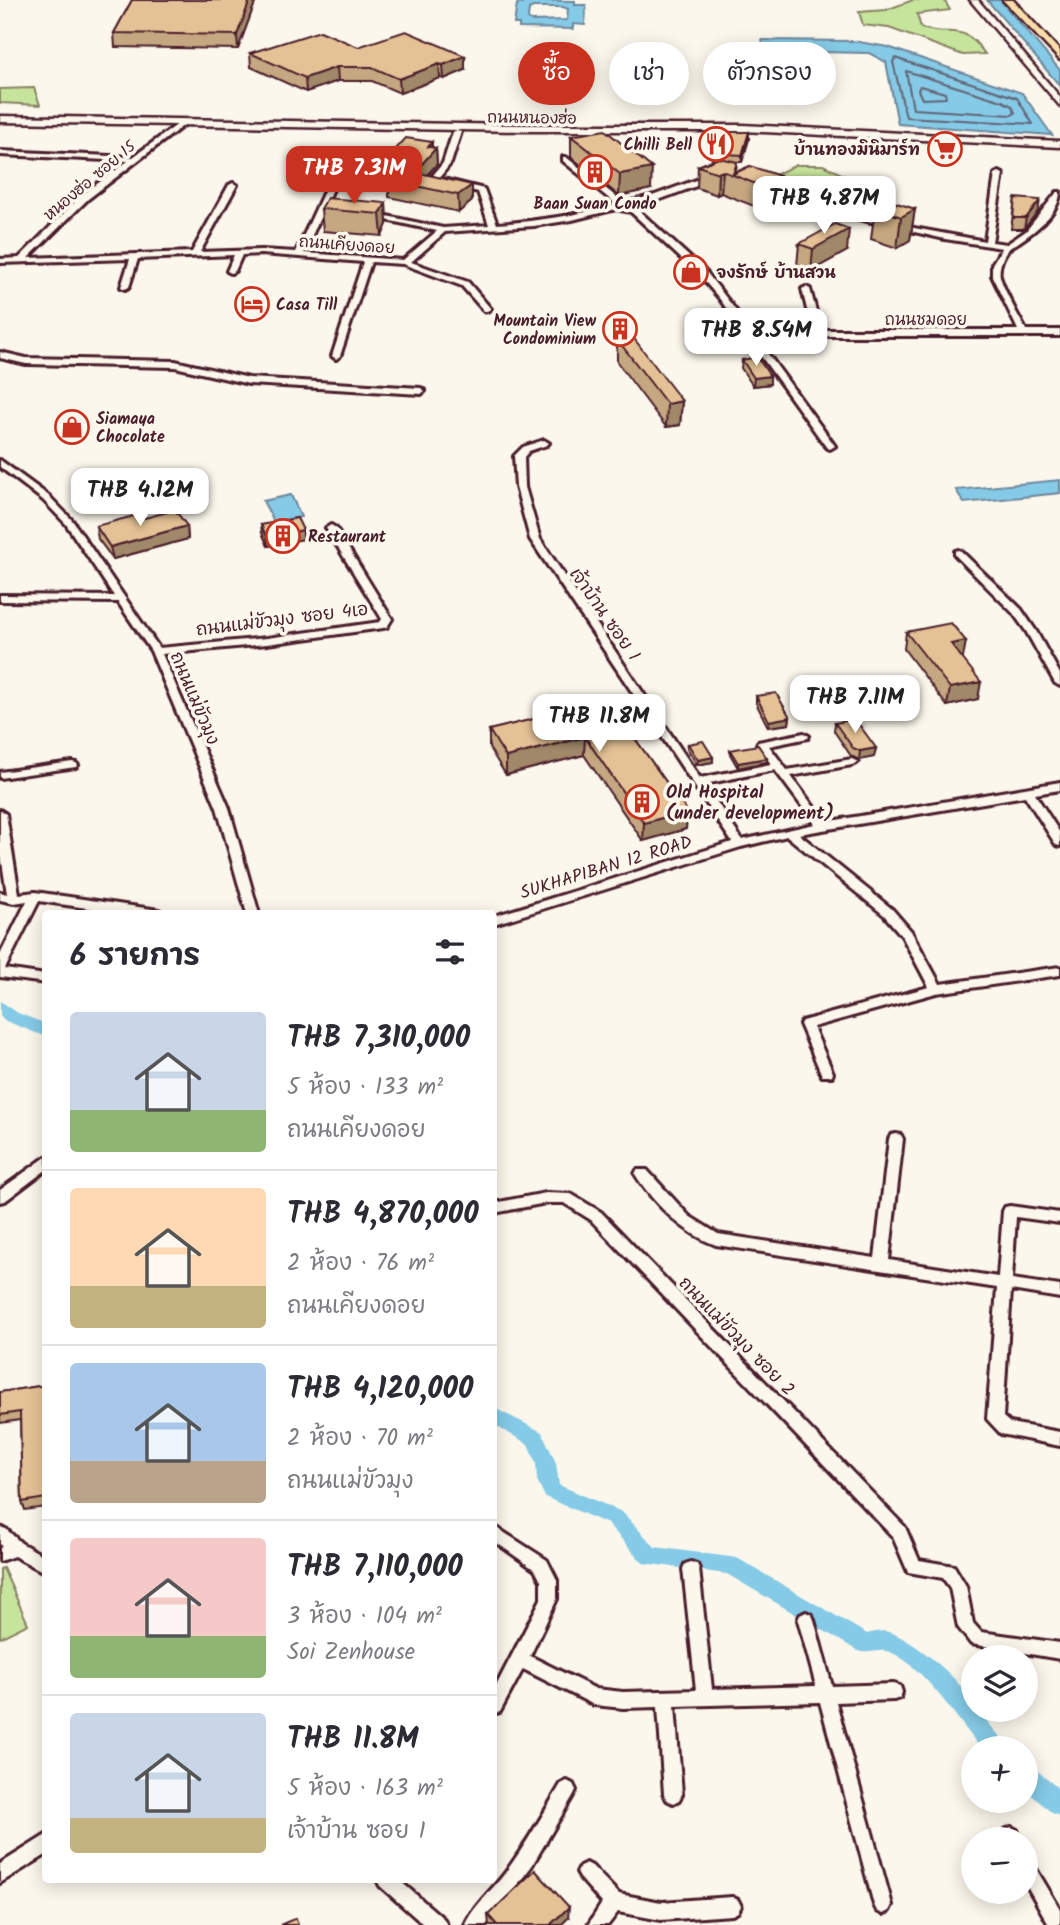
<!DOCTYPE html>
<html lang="th">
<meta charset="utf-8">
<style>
:root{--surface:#fff;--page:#f7f7f7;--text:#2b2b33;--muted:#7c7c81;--line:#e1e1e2;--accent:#c8321e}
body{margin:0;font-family:Kalam,"Playpen Sans Thai",sans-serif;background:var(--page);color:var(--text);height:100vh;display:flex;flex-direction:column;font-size:26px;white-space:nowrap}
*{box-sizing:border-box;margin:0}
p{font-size:23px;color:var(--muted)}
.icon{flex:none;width:38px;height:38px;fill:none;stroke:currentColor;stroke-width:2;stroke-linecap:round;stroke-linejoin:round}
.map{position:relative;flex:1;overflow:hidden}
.drawer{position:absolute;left:42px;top:910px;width:455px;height:973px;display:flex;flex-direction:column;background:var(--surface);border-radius:7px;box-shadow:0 4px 18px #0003}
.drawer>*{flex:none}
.hud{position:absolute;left:518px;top:42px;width:436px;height:63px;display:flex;gap:14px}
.buttons{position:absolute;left:961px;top:1645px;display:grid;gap:14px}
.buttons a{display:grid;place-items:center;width:77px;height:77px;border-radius:50%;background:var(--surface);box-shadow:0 4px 18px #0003;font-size:35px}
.price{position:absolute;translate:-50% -60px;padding:0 16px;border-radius:14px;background:#fff;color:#222;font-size:23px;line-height:46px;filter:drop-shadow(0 2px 4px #0008)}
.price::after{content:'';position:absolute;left:50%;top:42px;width:21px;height:16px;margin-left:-10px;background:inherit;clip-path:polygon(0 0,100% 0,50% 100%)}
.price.selected{background:var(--accent);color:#fff}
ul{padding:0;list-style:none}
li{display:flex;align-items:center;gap:21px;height:175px;padding:0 28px}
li+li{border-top:2px solid var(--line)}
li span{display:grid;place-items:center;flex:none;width:196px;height:140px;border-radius:7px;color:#555}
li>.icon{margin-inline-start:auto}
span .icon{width:84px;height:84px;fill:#fffc;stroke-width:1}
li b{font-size:30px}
h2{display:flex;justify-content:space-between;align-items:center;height:84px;padding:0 28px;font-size:30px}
.tag{padding:0 24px;border-radius:32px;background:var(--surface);box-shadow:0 4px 18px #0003;font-size:24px;line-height:63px}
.tag.selected{background:var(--accent);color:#fff}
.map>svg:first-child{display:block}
.green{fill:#c7e49c;stroke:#888264;stroke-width:2}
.water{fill:#85cae6;stroke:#6d869b;stroke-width:2;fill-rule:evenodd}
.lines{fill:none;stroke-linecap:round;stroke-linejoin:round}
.shore{stroke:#626376;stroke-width:2}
.canal{fill:#85cae6;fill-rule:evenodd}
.street-casing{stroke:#4a1f2b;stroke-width:6}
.secondary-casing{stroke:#4a1f2b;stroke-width:5}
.primary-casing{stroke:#4a1f2b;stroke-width:5}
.street{fill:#fbf7ec;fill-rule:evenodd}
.secondary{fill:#fbf7ec;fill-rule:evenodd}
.primary{fill:#f8deab;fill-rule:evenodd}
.wall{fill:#c5a781;stroke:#4a1f2b;stroke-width:2}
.shaded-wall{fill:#a08869;stroke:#4a1f2b;stroke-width:2}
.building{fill:#e5c296;stroke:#4a1f2b;stroke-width:2}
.labels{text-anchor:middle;stroke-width:7;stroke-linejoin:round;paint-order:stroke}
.far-street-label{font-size:16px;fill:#4a1f2b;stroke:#fbf7ec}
.far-poi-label{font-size:16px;font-weight:bold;fill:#4a1f2b;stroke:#fbf7ec;text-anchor:start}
.street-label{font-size:18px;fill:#4a1f2b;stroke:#fbf7ec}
.poi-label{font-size:18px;font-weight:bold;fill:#4a1f2b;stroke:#fbf7ec;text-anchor:start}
</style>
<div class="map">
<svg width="1060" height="1925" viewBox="0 0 1060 1925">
<rect width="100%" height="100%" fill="#fbf7ec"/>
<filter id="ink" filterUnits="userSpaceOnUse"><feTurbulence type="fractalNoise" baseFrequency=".0143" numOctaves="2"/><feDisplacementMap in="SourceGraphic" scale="14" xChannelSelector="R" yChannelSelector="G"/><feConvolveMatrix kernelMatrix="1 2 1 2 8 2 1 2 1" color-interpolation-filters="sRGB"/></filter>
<g filter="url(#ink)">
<!-- green -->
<g class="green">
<path d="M913 0H944L950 10 917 14 921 28C954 38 962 21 985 54L963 55 889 28 863 25 859 12 886 10Z"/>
<path d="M34 88 40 105 0 103V89Z"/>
<path d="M795 165H823L860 183 817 203 759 183Z"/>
<path d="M3 1568 28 1624 0 1638V1569Z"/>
</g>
<!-- water -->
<g class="water">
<path d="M523 0 575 1V5H586L585 25 573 24V29L519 28V24H514L517 4H522ZM533 7H563L568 9 567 20 531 21 528 19 529 9Z"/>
<path d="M987 0H1000L1060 70V86Z"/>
<path d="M762 40 853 41 888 47 1022 93 1052 135 898 124 886 62 869 53 765 51Z"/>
<path d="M1060 480V493L964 503 956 490Z"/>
<path d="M291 495 301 517 274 522 263 501Z"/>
</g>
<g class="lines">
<!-- shore -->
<g class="shore">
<path d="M895 58 1017 98 1033 124 906 117 893 62Z"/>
<path d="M906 71 1002 101 1012 106 1015 113 1012 115 913 109Z"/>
<path d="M920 86 945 93 946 98 922 99 918 90Z"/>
</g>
<!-- canal -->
<g class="canal">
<path d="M0 1001 18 1013 46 1024V1037L6 1021 0 1016Z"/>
<path d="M494 1408 542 1432 556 1463 559 1485 622 1512 655 1547 737 1558 867 1634C874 1632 882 1630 889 1632 911 1638 973 1687 973 1710H977L1003 1740 1006 1748H981C959 1722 922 1664 890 1652 879 1648 869 1655 858 1651L727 1574 643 1563 608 1524 545 1497 537 1480 536 1463 528 1444 494 1425Z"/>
<path d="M1026 1765 1034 1768 1060 1790V1816L1052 1813 1026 1790Z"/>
</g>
<!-- street casing -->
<g class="street-casing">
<g id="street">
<path d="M178 124 184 125 88 199 28 258 192 252 229 185 233 183 237 185 200 252 261 250 296 252 326 187 321 178 334 153 338 151 342 153 329 178 334 187 304 253 403 260 437 231 368 216V212L443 228 489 225 478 192 430 179 443 163 453 132 457 130 461 132 451 163 439 178 484 189 497 224C538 221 577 215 617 205L563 161V157H566L624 203 655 195 707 176H713V180L661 199 626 207 636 208 707 273 751 330H812L802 289 806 287 810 289 821 330H1018L992 276V264L1002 248 945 239 884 225 814 208 761 190V186L818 202 848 189H851V193L826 205 914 228 985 241 995 174 999 172 1003 174 992 242 1007 244 1026 231 1057 192H1060C1060 214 1028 237 1011 247 1004 252 998 267 1000 276 1003 289 1019 317 1026 330H1060V336H755L835 446 830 449 827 448 719 298 701 277 631 212 616 209 572 220 534 226 445 232 411 262 468 282 491 309 487 311H484L462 286 403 264 371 262 340 356 336 359 332 356 363 262 261 254 242 255 235 271 231 273 227 271 234 255 138 259 129 287 125 289 121 287 130 259 0 263V259L19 258 82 195 128 161 0 155V151L133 157Z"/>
<path d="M0 352 26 358 175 361 249 378 421 388 425 391 421 394 249 384 175 367 26 364 0 358Z"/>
<path d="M544 440 549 443 547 445 529 451 524 457 525 487 540 539 700 778 771 764 757 744 758 742 804 733 809 736 808 738 769 746 787 770 852 759 858 762 852 765 791 776 825 822 1060 782V790L1035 794 1060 833V846L1056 845 1025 796 799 834 892 909 911 931 940 984 1060 967V975L936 993 813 1027 833 1073 832 1076H822L821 1073 800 1024 802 1021 929 987 902 936 884 915 787 836 741 847 494 924V916L732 842 530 539 516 487 514 456 523 447ZM775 770 815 824 742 840 705 784Z"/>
<path d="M0 460 49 496 72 520 159 648 267 638 380 622 382 619 326 528 331 525 336 528 392 619 387 627 383 628 267 644 162 654 229 808 259 914H247L217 808 151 651 118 602 0 601V595L114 596 66 524 43 500 0 467Z"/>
<path d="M958 550 961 551 1021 609 1036 631 1060 674V686L1055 683 1026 631 1013 613 955 555V551Z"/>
<path d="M72 762 76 763 78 765 76 767 0 778V772Z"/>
<path d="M0 810 6 814 19 894 35 892 159 910 165 914H128L39 901 5 969 46 975V983L0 977V955L27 901 14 903 0 900V892L7 894 0 849Z"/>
<path d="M896 1134 901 1135 903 1139 889 1260 998 1277 1003 1211 1005 1207 1010 1206 1060 1213V1223L1016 1217 1012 1279 1060 1286V1298L1011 1290 1003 1417 1010 1423 1060 1432V1446L1001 1434 987 1419 997 1288 716 1245C683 1233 653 1203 635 1174L637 1170H647L689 1216 718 1234 875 1258 889 1139 891 1135Z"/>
<path d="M46 1157V1170L5 1201 0 1202V1190Z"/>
<path d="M546 1193 571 1194 601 1212 905 1527 919 1560 954 1566 966 1586 973 1623 981 1632 1060 1643V1659L971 1644 958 1627 950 1588 943 1578 908 1572 893 1537 591 1220 564 1203H546L494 1213V1203Z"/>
<path d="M494 1526 547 1560 557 1580V1599L530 1656 596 1689 623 1692 696 1690 683 1569 685 1564 691 1562 697 1564 699 1569 712 1689 816 1686 798 1620 800 1615 806 1612 812 1615 814 1620 832 1686 894 1684 900 1686 902 1692 900 1698 894 1700 836 1702 892 1905 889 1911 883 1914 877 1911 874 1905 820 1702 675 1706 682 1794 679 1800 673 1803 667 1800 664 1794 658 1707 623 1708 594 1705 523 1669 500 1712 494 1714V1690L541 1599V1581L535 1570 494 1541Z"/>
<path d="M0 1527 6 1529 21 1543 46 1557V1573L14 1556 0 1561V1547L2 1546 0 1544Z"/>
<path d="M567 1781 573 1784 576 1790 573 1796 531 1867 486 1925H465C471 1909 494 1888 505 1873 526 1845 543 1814 561 1784Z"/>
<path d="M1011 1827 1017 1830 1021 1839H1003L1002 1836 1005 1830Z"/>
<path d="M46 1835V1855L0 1883V1864Z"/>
<path d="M1026 1859 1032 1862 1060 1909V1925H1049L1026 1884Z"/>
<path d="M586 1863 592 1866 619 1894 661 1902 732 1897 738 1900 741 1906 738 1912 732 1915 661 1920 618 1912 608 1925H588L602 1903 580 1878 577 1872 580 1866Z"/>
<path d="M377 1880H399L444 1919 447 1925H424L380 1886Z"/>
</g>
</g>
<!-- secondary casing -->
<g class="secondary-casing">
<g id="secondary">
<path d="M970 0H978L1060 97V106Z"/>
<path d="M0 116 523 125H742L1060 141V147L742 131H523L0 122Z"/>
</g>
</g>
<!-- primary casing -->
<g class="primary-casing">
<path id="primary" d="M1003 0H1013L1060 51V60Z"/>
</g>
<!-- street -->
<use href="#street" class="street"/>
<!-- secondary -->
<use href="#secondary" class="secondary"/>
<!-- primary -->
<use href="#primary" class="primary"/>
</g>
<!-- wall -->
<g class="wall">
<path d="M132 0H256L238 49 115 47 114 33Z"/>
<path d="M358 47 465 70 444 79 440 78 400 93 372 81H338L306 92 251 67 250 53Z"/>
<path d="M749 132V139L742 162H737L736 172 750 166 778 197 759 208 721 193 717 195 697 188 698 166 712 160 713 153Z"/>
<path d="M571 136 651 189 619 196 571 157Z"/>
<path d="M432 142V147L436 148 437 164 428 175 472 185V201L459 212 389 197V183L382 182 381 165Z"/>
<path d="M1015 198 1038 211 1024 229H1011Z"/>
<path d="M386 203 387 224 382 236 323 231 321 209Z"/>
<path d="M875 208 915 209 910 240 897 248 871 239Z"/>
<path d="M799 244 847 251 811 271 797 266Z"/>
<path d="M617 339 682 401 680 425 666 427 617 362Z"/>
<path d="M742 360 770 376V384L753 386 741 368Z"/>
<path d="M145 518 187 526 188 539 113 559 98 539 96 526Z"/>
<path d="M261 525 303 539 268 546 262 533Z"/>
<path d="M906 632 966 641 962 658 978 699 947 706 904 649Z"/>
<path d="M756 696 790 717 789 724 768 727 756 703Z"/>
<path d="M608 701 687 811 686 829 643 841 584 755 506 775 489 748V730Z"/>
<path d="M835 723 876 748 874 757 859 760 851 756 834 731Z"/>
<path d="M688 744 713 757V762L697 765 687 748Z"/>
<path d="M730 750 767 758V762L738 768 730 754Z"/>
<path d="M46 1385V1507L25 1510 22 1502 20 1420 0 1423V1392Z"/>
<path d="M488 1915 568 1918 561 1925H489Z"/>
</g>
<!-- shaded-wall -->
<g class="shaded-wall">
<path d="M250 0H256L238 49 237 35Z"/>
<path d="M465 56V70L444 79 443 65Z"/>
<path d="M439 64 440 78 400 93 399 79Z"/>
<path d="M337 67 338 81 306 92 305 78Z"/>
<path d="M749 132V139L742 162V155Z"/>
<path d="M432 142V152L436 148 437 164 417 186 415 172 428 147Z"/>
<path d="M652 168 651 189 619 196 620 174Z"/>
<path d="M723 171 721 193 717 195 718 173Z"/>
<path d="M780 176 778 197 759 208 761 186Z"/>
<path d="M472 185V201L459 212 458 195Z"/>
<path d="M1040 200 1038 211 1024 229 1026 218Z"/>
<path d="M386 203 387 224 382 236 380 214Z"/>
<path d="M915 209 910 240 897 248 901 217Z"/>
<path d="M849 229 847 251 811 271 813 249Z"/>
<path d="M770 376V384L753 386 754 378Z"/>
<path d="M682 401 680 425 666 427 667 404Z"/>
<path d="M187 526 188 539 113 559 110 547Z"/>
<path d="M303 530V539L268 546 267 537Z"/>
<path d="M966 641 963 658 948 661 951 644Z"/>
<path d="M981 682 978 699 947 706 950 688Z"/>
<path d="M790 717 789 724 768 727 769 721Z"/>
<path d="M585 737 584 755 506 775V757Z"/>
<path d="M876 748 874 757 859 760 860 751Z"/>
<path d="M713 757V762L697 765 698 760Z"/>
<path d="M767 758V762L738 768V763Z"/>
<path d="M687 811 686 829 643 841 644 823Z"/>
<path d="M569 1907 568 1918 561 1925H550Z"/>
</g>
<!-- building -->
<g class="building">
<path d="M132 0H250L237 35 114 33Z"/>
<path d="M320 31 358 47 406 31 465 56 443 65 439 64 399 79 372 67H337L305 78 250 53Z"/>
<path d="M605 130 652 168 620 174 571 136Z"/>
<path d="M720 132H749L742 155 713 153Z"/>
<path d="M406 138 432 142 428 147 436 148 415 172 472 185 458 195 388 180 404 169 381 165Z"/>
<path d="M719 158 737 162 733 174 750 166 780 176 761 186 723 171 718 173 698 166Z"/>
<path d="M327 198 386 203 380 214 321 209Z"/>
<path d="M1015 198 1040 200 1026 218H1013Z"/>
<path d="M888 200 915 209 901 217 875 208Z"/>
<path d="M835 224 849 229 813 249 799 244Z"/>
<path d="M632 336 682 401 667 404 617 339Z"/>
<path d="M757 357 770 376 754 378 742 360Z"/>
<path d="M175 510 187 526 110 547 96 526 141 514 145 518Z"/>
<path d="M297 518 303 530 267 537 261 525Z"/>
<path d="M951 623 966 641 951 644 981 682 950 688 906 632Z"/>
<path d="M776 693 790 717 769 721 756 696Z"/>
<path d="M608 701 687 811 644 823 585 737 506 757 489 730Z"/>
<path d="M855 719 876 748 860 751 853 748 835 723Z"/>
<path d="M703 741 713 757 698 760 688 744Z"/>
<path d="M758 745 767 758 738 763 730 750Z"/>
<path d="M46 1385V1498L22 1502 20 1412 0 1415V1392Z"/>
<path d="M535 1870 569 1907 550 1925H497L488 1915Z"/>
<path d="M296 1918 298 1925H280Z"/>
</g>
</g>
<!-- icons -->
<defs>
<g id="restaurant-ring" transform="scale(1.75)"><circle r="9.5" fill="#fbf7ec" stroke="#c8321e" stroke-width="1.5"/><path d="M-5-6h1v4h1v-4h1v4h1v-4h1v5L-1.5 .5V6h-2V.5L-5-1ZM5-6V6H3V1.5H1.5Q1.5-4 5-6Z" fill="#c8321e"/></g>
<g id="supermarket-ring" transform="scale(1.75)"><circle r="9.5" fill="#fbf7ec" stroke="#c8321e" stroke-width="1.5"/><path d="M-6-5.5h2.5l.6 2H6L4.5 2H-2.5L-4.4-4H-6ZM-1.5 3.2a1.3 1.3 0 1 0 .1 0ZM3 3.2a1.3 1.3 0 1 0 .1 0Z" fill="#c8321e"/></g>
<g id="building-ring" transform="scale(1.75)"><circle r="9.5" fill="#fbf7ec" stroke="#c8321e" stroke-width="1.5"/><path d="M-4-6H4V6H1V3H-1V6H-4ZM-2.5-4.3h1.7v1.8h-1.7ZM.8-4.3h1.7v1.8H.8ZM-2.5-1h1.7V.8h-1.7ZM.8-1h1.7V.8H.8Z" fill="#c8321e"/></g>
<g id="shop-ring" transform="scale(1.75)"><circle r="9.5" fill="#fbf7ec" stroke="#c8321e" stroke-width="1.5"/><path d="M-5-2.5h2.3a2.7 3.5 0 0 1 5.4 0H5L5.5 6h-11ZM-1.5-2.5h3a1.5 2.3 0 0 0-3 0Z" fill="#c8321e"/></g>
<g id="hotel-ring" transform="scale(1.75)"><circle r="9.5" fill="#fbf7ec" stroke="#c8321e" stroke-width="1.5"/><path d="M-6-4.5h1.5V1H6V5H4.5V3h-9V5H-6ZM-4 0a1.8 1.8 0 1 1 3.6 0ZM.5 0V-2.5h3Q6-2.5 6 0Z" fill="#c8321e"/></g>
</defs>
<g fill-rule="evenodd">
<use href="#restaurant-ring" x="716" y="144"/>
<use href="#supermarket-ring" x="945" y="149"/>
<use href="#building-ring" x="595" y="172"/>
<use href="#shop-ring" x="691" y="272"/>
<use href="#hotel-ring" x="252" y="304"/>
<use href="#building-ring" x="620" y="329"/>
<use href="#shop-ring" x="72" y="427"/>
<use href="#building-ring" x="283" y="536"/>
<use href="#building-ring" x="642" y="802"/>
</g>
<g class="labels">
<!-- far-street labels -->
<g class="far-street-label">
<text transform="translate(532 117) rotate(1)" y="6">ถนนหนองฮ่อ</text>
<text transform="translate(89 180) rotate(-40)" y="6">หนองฮ่อ ซอย 15</text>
<text transform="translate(347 244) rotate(4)" y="6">ถนนเคียงดอย</text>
<text x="926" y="325">ถนนชมดอย</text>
</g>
<!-- far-poi labels -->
<g class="far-poi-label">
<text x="692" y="150" text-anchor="end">Chilli Bell</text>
<text x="920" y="155" text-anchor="end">บ้านทองมินิมาร์ท</text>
<text x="595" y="209" text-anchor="middle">Baan Suan Condo</text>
<text x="716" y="278">จงรักษ์ บ้านสวน</text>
<text x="276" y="310">Casa Till</text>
<text x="596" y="326" text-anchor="end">Mountain View<tspan x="596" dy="18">Condominium</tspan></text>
<text x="96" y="424">Siamaya<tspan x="96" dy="18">Chocolate</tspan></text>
<text x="308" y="542">Restaurant</text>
</g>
<!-- street labels -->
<g class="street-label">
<text transform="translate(605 614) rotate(55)" y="6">เจ้าบ้าน ซอย 1</text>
<text transform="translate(282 619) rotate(-7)" y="6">ถนนแม่ขัวมุง ซอย 4เอ</text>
<text transform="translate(195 698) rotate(67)" y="6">ถนนแม่ขัวมุง</text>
<text transform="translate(606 867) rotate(-17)" y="6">SUKHAPIBAN 12 ROAD</text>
<text transform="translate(737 1336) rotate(46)" y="6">ถนนแม่ขัวมุง ซอย 2</text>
</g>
<!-- poi labels -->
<g class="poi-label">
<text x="666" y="798">Old Hospital<tspan x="666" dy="21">(under development)</tspan></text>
</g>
</g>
</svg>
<div class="buttons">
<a><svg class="icon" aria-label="layers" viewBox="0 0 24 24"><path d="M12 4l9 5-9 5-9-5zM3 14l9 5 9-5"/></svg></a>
<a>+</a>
<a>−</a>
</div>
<b class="price selected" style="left:354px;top:206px">THB 7.31M</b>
<b class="price" style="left:824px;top:236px">THB 4.87M</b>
<b class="price" style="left:756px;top:368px">THB 8.54M</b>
<b class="price" style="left:140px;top:528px">THB 4.12M</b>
<b class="price" style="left:855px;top:735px">THB 7.11M</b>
<b class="price" style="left:599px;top:754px">THB 11.8M</b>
<div class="hud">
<a class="tag selected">ซื้อ</a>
<a class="tag">เช่า</a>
<a class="tag">ตัวกรอง</a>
</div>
<section class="drawer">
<h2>6 รายการ<svg class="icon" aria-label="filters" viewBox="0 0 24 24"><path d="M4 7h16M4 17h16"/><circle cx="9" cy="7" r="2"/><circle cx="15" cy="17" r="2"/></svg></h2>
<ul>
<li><span style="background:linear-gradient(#c9d6e8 70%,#8fb573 0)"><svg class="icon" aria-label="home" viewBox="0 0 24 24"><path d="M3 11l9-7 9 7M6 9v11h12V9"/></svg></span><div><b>THB 7,310,000</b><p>5 ห้อง · 133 m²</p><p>ถนนเคียงดอย</p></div></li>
<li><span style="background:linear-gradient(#ffd9b3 70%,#c2b280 0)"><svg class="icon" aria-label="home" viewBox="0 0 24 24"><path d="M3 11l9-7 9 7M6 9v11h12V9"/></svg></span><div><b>THB 4,870,000</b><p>2 ห้อง · 76 m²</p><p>ถนนเคียงดอย</p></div></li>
<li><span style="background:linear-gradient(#a9c7e8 70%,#b9a48a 0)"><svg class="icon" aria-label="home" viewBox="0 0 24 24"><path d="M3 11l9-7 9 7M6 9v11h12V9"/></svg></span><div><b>THB 4,120,000</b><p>2 ห้อง · 70 m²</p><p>ถนนแม่ขัวมุง</p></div></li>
<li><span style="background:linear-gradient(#f6c9c9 70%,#8fb573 0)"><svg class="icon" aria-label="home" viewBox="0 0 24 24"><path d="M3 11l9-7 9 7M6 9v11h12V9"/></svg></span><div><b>THB 7,110,000</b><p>3 ห้อง · 104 m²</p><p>Soi Zenhouse</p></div></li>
<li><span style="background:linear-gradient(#c9d6e8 75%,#c2b280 0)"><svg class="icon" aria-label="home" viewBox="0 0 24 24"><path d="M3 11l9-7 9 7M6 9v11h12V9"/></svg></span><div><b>THB 11.8M</b><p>5 ห้อง · 163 m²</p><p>เจ้าบ้าน ซอย 1</p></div></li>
</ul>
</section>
</div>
